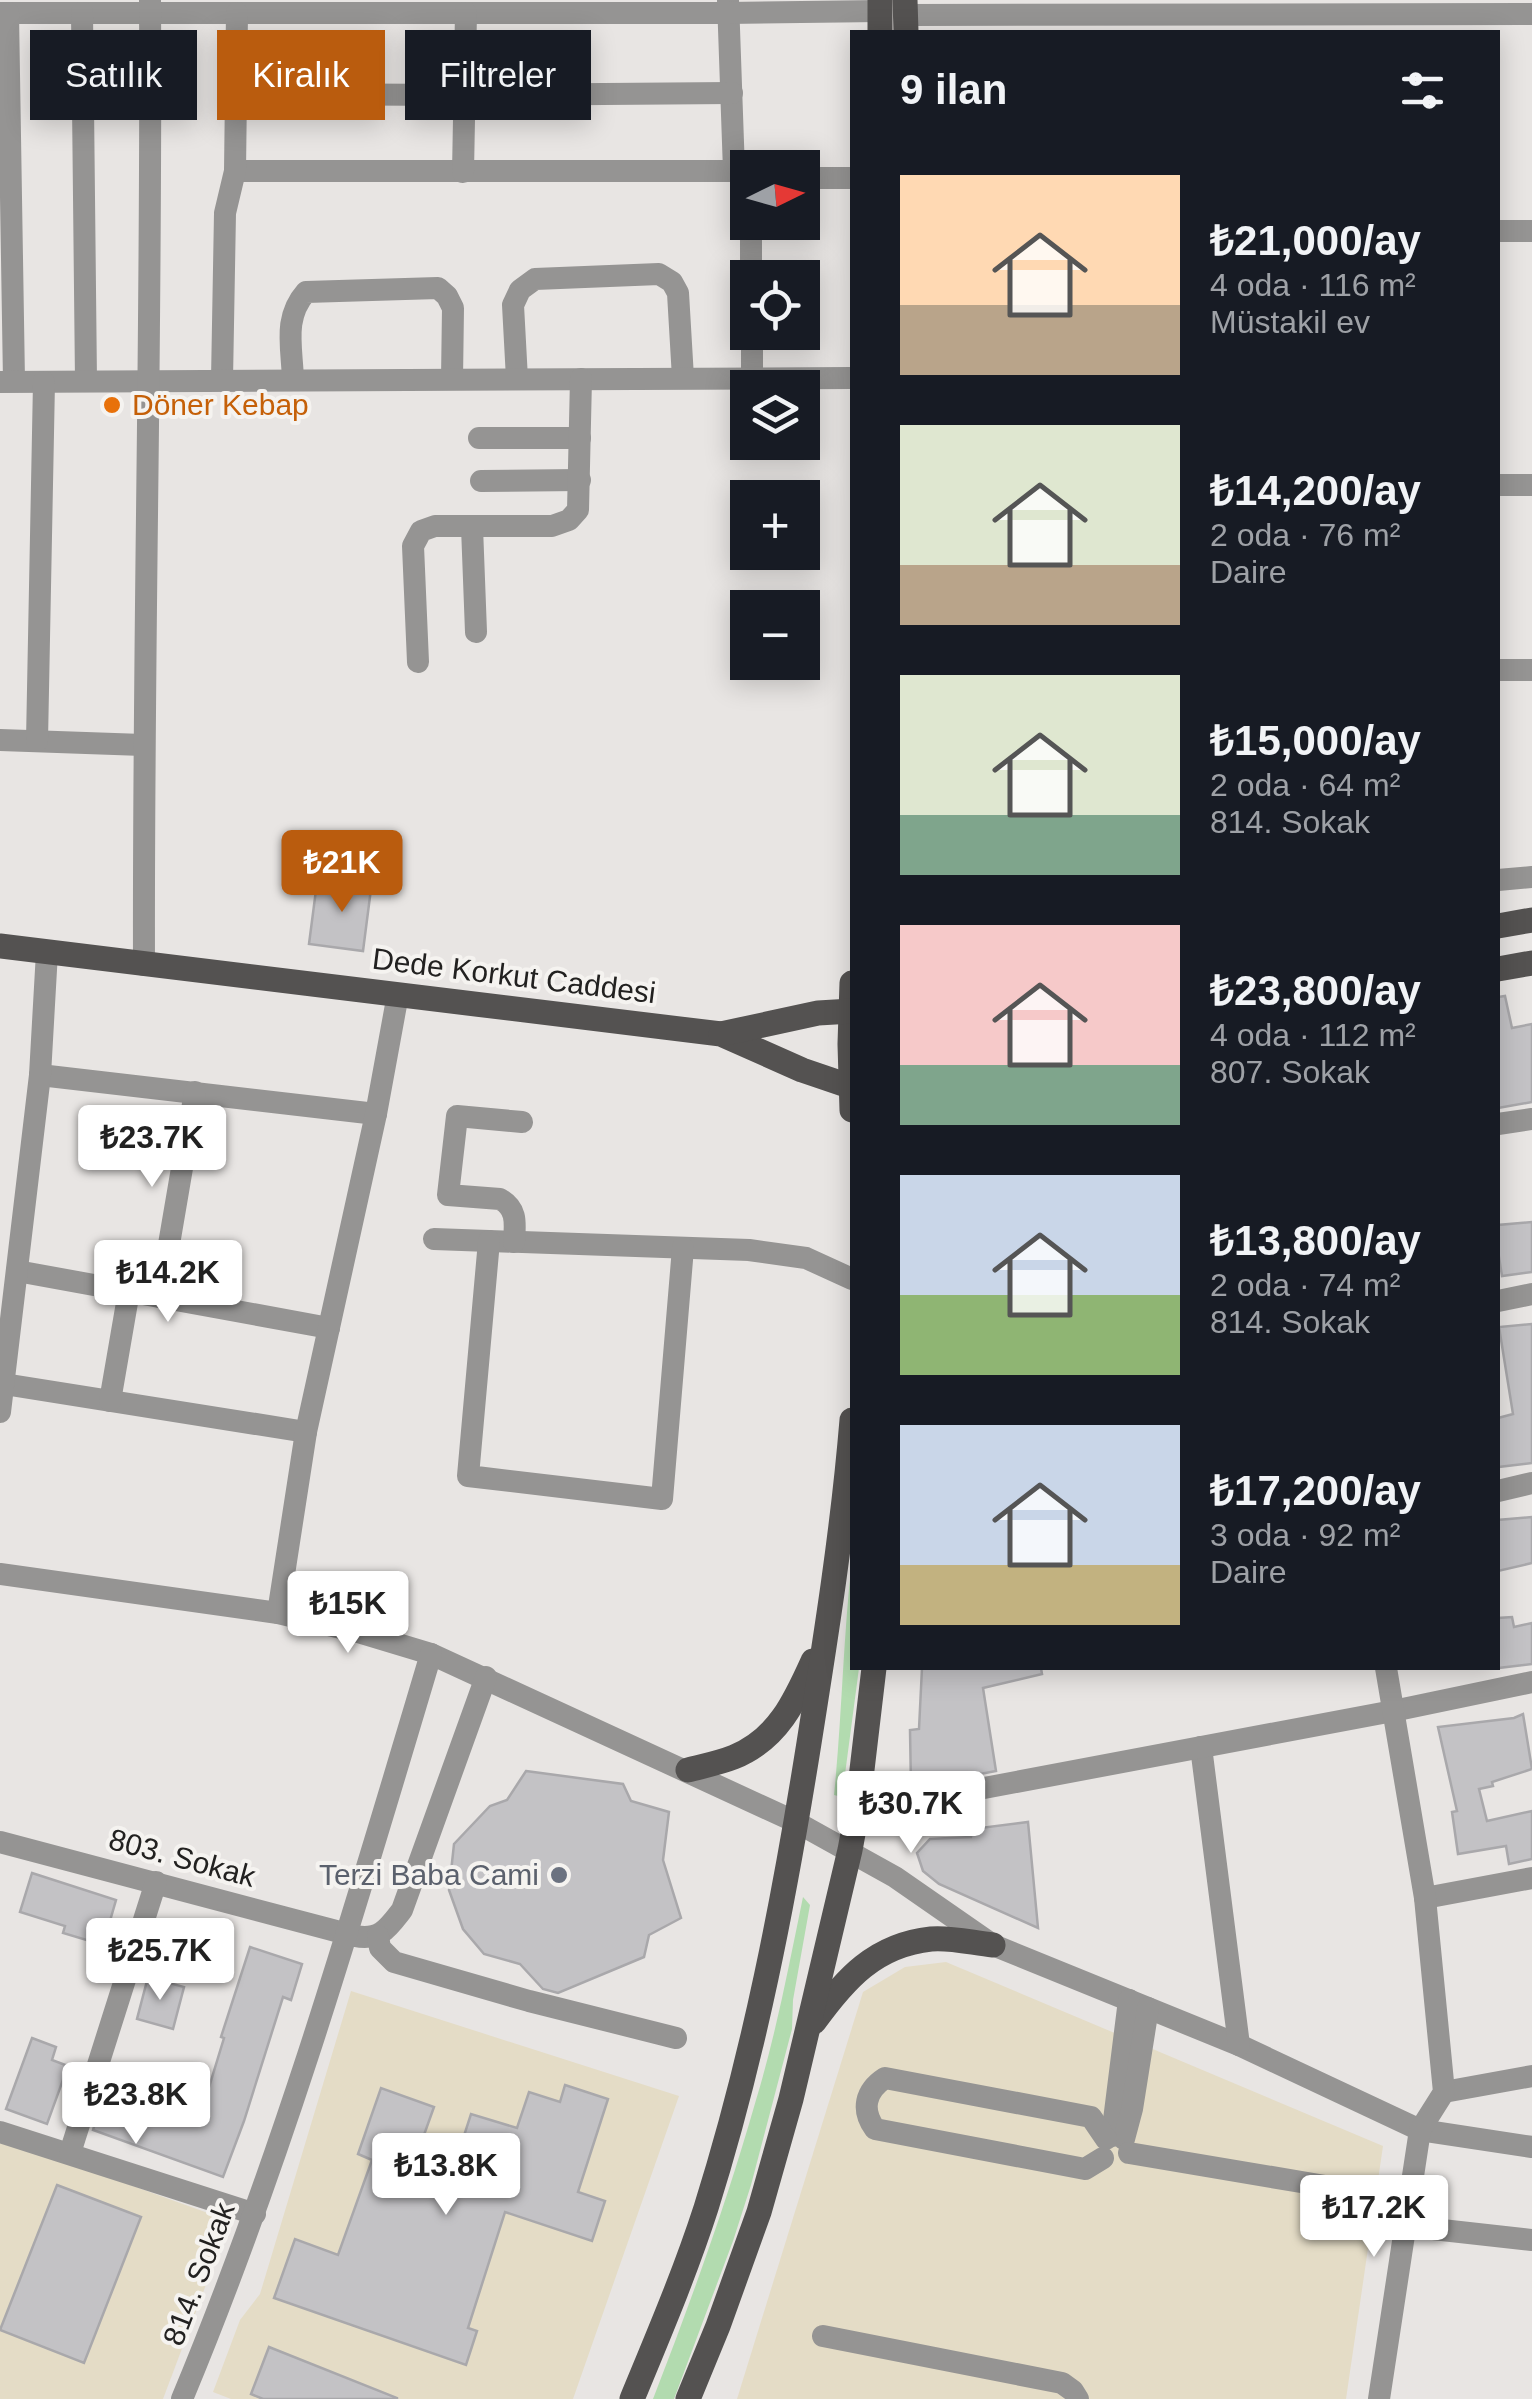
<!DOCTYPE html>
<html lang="tr">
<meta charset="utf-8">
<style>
:root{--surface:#171b24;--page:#242831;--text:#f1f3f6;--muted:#9ea1a6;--accent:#ba5c0e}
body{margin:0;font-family:Helvetica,sans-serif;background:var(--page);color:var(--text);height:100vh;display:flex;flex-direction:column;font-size:38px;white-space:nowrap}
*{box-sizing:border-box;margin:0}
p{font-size:32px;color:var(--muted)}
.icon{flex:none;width:55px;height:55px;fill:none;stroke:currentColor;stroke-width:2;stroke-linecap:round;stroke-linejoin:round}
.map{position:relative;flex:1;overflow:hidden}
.panel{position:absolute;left:850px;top:30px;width:650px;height:1640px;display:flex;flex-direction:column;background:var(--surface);border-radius:0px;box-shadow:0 5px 25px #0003}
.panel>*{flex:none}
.top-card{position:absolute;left:30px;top:30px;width:670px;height:90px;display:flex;gap:20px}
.needle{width:65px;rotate:85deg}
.controls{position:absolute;left:730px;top:150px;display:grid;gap:20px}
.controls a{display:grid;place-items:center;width:90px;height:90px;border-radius:0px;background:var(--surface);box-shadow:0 5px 25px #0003;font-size:50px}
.price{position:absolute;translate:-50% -85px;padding:0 22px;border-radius:10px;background:#fff;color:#222;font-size:32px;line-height:65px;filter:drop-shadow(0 2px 5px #0008)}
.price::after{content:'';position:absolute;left:50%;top:60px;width:30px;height:22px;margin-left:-15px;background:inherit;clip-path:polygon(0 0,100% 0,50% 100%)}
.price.active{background:var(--accent);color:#fff}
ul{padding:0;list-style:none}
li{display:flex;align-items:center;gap:30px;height:250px;padding:0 50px}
li span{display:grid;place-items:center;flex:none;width:280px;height:200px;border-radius:0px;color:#555}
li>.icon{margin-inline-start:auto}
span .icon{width:120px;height:120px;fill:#fffc;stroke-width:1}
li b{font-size:42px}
h2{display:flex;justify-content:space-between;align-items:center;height:120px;padding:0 50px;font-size:42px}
.tag{padding:0 35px;border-radius:0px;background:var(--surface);box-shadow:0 5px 25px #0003;font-size:35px;line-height:90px}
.tag.active{background:var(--accent);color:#fff}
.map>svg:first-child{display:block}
.education{fill:#e4dcc6}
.green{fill:#b2dbaf}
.building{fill:#c3c2c5;stroke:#a9a8ab;stroke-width:2.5}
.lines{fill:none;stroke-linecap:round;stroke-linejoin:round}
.minor{stroke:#959493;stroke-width:22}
.major{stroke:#545251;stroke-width:25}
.food-dot{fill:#e8710a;stroke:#f5f3f0;stroke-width:4}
.worship-dot{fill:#6b7280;stroke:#f5f3f0;stroke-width:4}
.labels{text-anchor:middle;stroke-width:8;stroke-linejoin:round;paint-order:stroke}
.food-label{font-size:30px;fill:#c56008;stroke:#f5f3f0;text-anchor:start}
.street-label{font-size:30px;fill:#222120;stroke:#f5f3f0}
.worship-label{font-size:30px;fill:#5b616d;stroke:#f5f3f0;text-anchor:end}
</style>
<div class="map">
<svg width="1532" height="2399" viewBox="0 0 1532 2399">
<rect width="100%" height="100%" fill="#e8e5e3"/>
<!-- education -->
<g class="education">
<path d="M946 1962 1383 2146 1346 2399H737L863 1992 905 1967Z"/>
<path d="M351 1991 679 2096 573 2399H231L213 2392 240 2320 260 2294Z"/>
<path d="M0 2138 230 2221 163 2399H0Z"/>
</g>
<!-- green -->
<g class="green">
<path d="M852 1560V1668H859L842 1797 834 1795C842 1717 843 1638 852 1560Z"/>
<path d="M803 1897 810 1905 793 2000 792 2029 751 2185 733 2241 674 2399H653C691 2301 727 2202 756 2100 776 2034 789 1965 803 1897Z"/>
</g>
<!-- building -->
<g class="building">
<path d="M337 877 372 881 363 951 309 944 316 890 335 893Z"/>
<path d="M1505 996 1512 1028 1532 1024V1102L1498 1108V997Z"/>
<path d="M1532 1222V1272L1502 1276 1498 1251V1225Z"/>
<path d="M1532 1324V1463L1498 1467V1418L1513 1414 1499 1327Z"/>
<path d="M1532 1517V1563L1498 1571V1520Z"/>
<path d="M1512 1617 1514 1627 1532 1623V1664L1498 1668V1618Z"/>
<path d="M922 1668H1041L1042 1674 983 1688 996 1771 911 1787 910 1730 919 1729Z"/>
<path d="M1523 1714 1532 1769 1492 1782 1493 1786 1479 1789 1487 1821 1532 1811V1859L1509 1864 1506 1846 1458 1854 1452 1812 1457 1811 1438 1727 1514 1718Z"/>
<path d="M526 1771 623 1784 631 1801 669 1812 663 1860 681 1918 649 1935 644 1957 558 1993 543 1989 520 1964 484 1954 463 1929 449 1890 454 1844 490 1806 507 1800Z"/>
<path d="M1028 1822 1038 1928 939 1884 923 1871 917 1853 930 1839 971 1837 972 1829Z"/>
<path d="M32 1873 116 1900 103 1945 63 1933 65 1926 20 1912Z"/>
<path d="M250 1947 302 1964 291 2000 283 1997 244 2121 223 2177 93 2130 107 2085 199 2120 224 2038 221 2037Z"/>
<path d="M148 1977 184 1987 173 2029 137 2019Z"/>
<path d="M32 2038 56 2047 52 2060 68 2066 47 2124 6 2109Z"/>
<path d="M565 2085 608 2099 578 2192 605 2201 592 2241 505 2212 468 2328 477 2331 466 2365 274 2298 295 2239 338 2255 372 2160 358 2154 381 2088 434 2107 415 2160 452 2173 471 2114 517 2128 529 2092 560 2102Z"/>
<path d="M57 2185 141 2217 84 2363 0 2330Z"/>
<path d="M269 2347 397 2398V2399H263L251 2394Z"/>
</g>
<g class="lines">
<!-- minor -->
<g class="minor">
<path d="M728 0 734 171"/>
<path d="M0 13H727L880 11"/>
<path d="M8 13 14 381"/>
<path d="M82 13 86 381"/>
<path d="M906 15 1532 14"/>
<path d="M236 94 464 95 732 93"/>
<path d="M235 171H734L748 178"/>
<path d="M463 172 466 13"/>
<path d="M802 178H852"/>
<path d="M751 222V278"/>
<path d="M1498 231H1532"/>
<path d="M752 332V378"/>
<path d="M517 379 513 305 520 290 535 279 659 274 672 282 678 293 683 378"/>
<path d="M222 380 225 213 235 171 237 13"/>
<path d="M293 380C292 347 283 318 306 292L438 288 447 296 453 308 452 379"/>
<path d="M0 382 852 378"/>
<path d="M479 438H580"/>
<path d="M481 481 580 480"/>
<path d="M1498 485H1532"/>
<path d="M472 527 476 632"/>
<path d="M418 662 413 546 421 531 435 526H552L569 520 578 510 581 379"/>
<path d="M1498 670H1532"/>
<path d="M0 740 143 745"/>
<path d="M37 741 44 382"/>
<path d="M1498 880 1532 877"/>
<path d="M144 965C143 643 152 322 150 0"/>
<path d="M40 1075 376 1114"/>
<path d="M1498 1124 1532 1119"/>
<path d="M434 1239 749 1250 806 1258 852 1279"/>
<path d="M489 1241 468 1476 662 1499 683 1248"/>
<path d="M514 1242C515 1224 518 1209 500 1199L448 1195 457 1116 522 1122"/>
<path d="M17 1271 329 1328"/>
<path d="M160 1297 195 1092"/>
<path d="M1498 1301 1532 1294"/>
<path d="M4 1384 306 1432"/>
<path d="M110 1401 129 1291"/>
<path d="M0 1412 40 1075 47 952"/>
<path d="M1498 1491 1532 1483"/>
<path d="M0 1574 278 1613 358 1632 431 1654 796 1822 895 1877 993 1945 1239 2045 1420 2130 1532 2147"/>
<path d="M278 1613 306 1432 376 1114 398 994"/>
<path d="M1201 1747 1239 2045"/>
<path d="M857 1812 1393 1711 1532 1682"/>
<path d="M0 1842 355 1936C380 1941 388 1928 402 1910L486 1677"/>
<path d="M1425 1898 1532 1878"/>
<path d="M378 1936 380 1948 394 1962 529 2001 676 2038"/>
<path d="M1444 2092 1532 2076"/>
<path d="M0 2132 255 2214"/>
<path d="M1112 2136 1129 2000"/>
<path d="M1124 2139 1132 2109 1148 2008"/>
<path d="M70 2153 156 1882"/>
<path d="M1129 2153 1331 2187"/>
<path d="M1103 2158 1085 2169 875 2129C861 2110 865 2091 885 2078L1091 2117 1106 2139"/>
<path d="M1406 2226 1532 2240"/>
<path d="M823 2336 1062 2383 1073 2391 1078 2399"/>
<path d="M182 2399C283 2157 356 1905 431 1654"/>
<path d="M1379 2399 1420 2130 1444 2092 1425 1898 1386 1668"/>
</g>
<!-- major -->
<g class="major">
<path d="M880 0V32"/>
<path d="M905 0 906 32"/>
<path d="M1498 926 1532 920"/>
<path d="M0 946 721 1034 802 1070 852 1087"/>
<path d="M1498 969 1532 963"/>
<path d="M852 983 850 1044 852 1110"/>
<path d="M721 1034 818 1013 852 1011"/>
<path d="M688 1770C703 1766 719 1763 734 1757 778 1739 795 1701 813 1661"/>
<path d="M814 2022C845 1979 875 1945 931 1939 950 1937 973 1943 993 1945"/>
<path d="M632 2399C658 2336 685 2273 706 2208 754 2056 784 1900 809 1743 826 1636 843 1529 852 1420"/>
<path d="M688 2399 718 2326 759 2212 791 2099 850 1850 857 1812 874 1668"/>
</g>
</g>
<!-- markers -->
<circle class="food-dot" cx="112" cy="405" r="10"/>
<circle class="worship-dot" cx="559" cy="1875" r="10"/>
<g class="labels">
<!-- food labels -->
<g class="food-label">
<text x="132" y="415">Döner Kebap</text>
</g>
<!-- street labels -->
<g class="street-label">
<text transform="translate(514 976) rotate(7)" y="10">Dede Korkut Caddesi</text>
<text transform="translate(182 1858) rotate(15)" y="10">803. Sokak</text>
<text transform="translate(199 2274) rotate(-69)" y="10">814. Sokak</text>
</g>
<!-- worship labels -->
<g class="worship-label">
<text x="539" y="1885">Terzi Baba Cami</text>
</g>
</g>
</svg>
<div class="controls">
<a><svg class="needle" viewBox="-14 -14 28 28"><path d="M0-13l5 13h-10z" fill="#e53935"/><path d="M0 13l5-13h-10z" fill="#9ea1a6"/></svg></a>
<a><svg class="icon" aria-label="locate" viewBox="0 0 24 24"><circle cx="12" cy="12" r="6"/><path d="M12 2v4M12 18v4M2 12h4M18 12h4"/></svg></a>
<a><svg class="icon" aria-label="layers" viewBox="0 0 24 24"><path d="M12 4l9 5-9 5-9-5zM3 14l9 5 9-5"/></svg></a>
<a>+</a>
<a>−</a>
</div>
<b class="price active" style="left:342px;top:915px">₺21K</b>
<b class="price" style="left:152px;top:1190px">₺23.7K</b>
<b class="price" style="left:168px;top:1325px">₺14.2K</b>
<b class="price" style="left:348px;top:1656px">₺15K</b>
<b class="price" style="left:911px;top:1856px">₺30.7K</b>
<b class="price" style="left:160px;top:2003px">₺25.7K</b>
<b class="price" style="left:136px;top:2147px">₺23.8K</b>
<b class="price" style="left:446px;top:2218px">₺13.8K</b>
<b class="price" style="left:1374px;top:2260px">₺17.2K</b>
<div class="top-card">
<a class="tag">Satılık</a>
<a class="tag active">Kiralık</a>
<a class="tag">Filtreler</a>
</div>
<section class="panel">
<h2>9 ilan<svg class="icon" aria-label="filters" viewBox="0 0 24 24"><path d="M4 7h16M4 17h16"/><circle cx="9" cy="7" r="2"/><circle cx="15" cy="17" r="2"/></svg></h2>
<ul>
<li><span style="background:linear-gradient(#ffd9b3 65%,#b9a48a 0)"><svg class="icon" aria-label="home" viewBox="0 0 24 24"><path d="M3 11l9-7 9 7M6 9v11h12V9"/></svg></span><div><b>₺21,000/ay</b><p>4 oda · 116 m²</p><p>Müstakil ev</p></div></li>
<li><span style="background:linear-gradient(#dfe7d0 70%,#b9a48a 0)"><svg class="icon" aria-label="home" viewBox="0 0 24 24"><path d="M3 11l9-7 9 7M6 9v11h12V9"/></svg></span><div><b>₺14,200/ay</b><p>2 oda · 76 m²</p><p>Daire</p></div></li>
<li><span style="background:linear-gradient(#dfe7d0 70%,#7fa58c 0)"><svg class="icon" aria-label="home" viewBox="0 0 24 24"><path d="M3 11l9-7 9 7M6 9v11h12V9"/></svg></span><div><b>₺15,000/ay</b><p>2 oda · 64 m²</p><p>814. Sokak</p></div></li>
<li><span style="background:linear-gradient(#f6c9c9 70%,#7fa58c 0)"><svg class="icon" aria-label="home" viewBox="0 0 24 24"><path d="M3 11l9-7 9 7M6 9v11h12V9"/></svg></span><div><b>₺23,800/ay</b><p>4 oda · 112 m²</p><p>807. Sokak</p></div></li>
<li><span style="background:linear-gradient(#c9d6e8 60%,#8fb573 0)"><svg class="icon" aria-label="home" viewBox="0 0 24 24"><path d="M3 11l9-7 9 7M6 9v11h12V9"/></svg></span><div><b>₺13,800/ay</b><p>2 oda · 74 m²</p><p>814. Sokak</p></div></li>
<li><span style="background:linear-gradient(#c9d6e8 70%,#c2b280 0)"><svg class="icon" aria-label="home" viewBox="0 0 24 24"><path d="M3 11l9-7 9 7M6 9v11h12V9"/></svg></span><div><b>₺17,200/ay</b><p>3 oda · 92 m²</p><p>Daire</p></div></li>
</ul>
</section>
</div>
